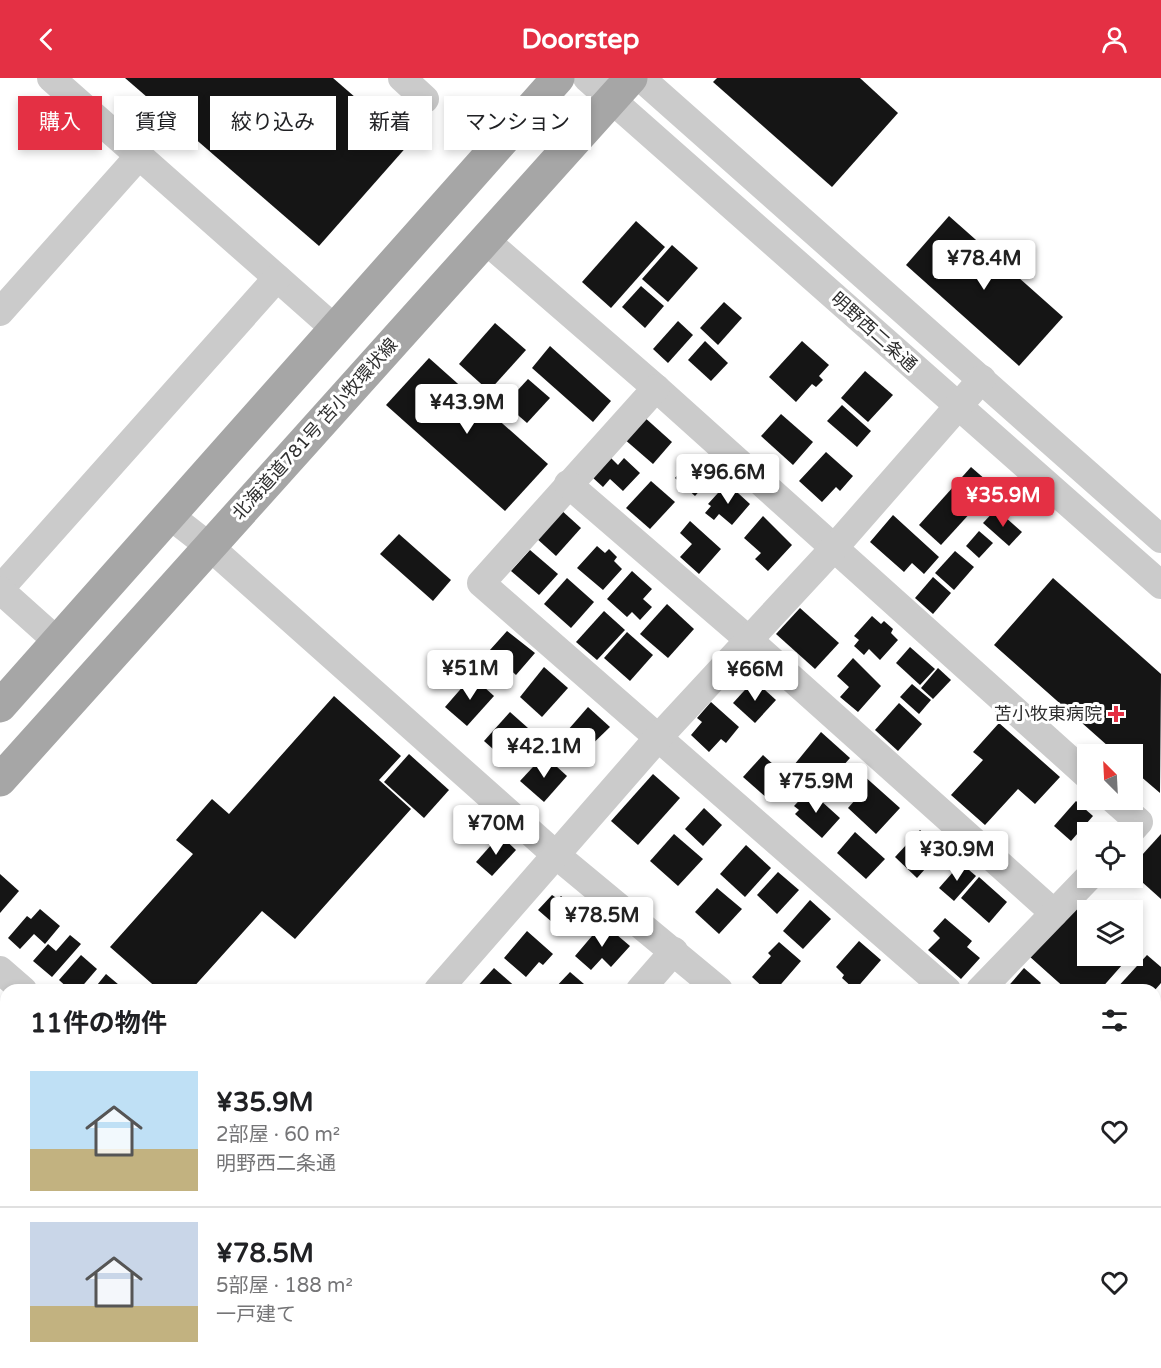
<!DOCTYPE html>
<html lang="ja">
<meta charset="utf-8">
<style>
:root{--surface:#fff;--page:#f2f2f2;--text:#202124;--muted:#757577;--line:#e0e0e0;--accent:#e43044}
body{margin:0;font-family:"Varela Round","Noto Sans JP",sans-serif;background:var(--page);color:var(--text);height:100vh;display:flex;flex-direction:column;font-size:22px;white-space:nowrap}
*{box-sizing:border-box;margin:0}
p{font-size:20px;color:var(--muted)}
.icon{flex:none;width:33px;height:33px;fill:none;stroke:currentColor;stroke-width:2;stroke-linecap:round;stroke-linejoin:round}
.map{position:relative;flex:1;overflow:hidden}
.panel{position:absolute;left:0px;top:906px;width:1161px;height:384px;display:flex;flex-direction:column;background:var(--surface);border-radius:18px 18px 0 0;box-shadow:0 3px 9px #0003}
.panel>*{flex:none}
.top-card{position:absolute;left:18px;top:18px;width:600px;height:54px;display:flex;gap:12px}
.needle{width:39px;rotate:336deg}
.tools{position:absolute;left:1077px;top:666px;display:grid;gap:12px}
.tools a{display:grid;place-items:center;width:66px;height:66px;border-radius:0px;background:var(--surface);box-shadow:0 3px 9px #0003;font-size:30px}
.price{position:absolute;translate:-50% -51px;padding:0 14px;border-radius:6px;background:#fff;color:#222;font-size:20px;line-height:39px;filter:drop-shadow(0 2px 3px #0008)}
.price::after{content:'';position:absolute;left:50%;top:36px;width:18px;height:14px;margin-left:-9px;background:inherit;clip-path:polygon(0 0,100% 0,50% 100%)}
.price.active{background:var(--accent);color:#fff}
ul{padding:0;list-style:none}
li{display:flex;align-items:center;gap:18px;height:150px;padding:0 30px}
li+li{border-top:2px solid var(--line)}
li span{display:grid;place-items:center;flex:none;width:168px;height:120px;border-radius:0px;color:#555}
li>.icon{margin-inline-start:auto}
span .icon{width:72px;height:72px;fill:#fffc;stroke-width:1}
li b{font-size:26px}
h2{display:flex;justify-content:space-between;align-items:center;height:72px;padding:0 30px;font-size:26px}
.pill{padding:0 21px;border-radius:0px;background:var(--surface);box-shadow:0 3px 9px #0003;font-size:21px;line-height:54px}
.pill.active{background:var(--accent);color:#fff}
header{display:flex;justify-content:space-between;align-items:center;height:78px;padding:0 30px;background:var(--accent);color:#fff;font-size:27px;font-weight:800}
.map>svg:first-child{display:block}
.building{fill:#151515}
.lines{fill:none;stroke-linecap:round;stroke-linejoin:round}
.minor{stroke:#cbcbcb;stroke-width:28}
.major{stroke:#a6a6a6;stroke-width:33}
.poi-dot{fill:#e43044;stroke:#fff;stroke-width:2}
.labels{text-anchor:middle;stroke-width:6;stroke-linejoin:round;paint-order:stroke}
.street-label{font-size:18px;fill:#2e2e2e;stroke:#fff}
.poi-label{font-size:18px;fill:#2e2e2e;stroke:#fff;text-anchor:end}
</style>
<header><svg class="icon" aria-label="back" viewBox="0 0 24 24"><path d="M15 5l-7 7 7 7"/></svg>Doorstep<svg class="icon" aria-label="person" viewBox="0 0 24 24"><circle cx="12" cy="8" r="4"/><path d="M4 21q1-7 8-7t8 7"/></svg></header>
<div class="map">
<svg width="1161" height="1290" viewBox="0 0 1161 1290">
<rect width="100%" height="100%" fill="#fff"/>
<!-- building -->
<g class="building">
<path d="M125 0H333L409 66 319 168Z"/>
<path d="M717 0H860L898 35 832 109 713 4Z"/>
<path d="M949 138 1063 239 1019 288 906 187Z"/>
<path d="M636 143 665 169 611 230 582 204Z"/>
<path d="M672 167 698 190 668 224 642 201Z"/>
<path d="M641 208 664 228 645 250 622 229Z"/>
<path d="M724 224 742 240 718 267 700 250Z"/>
<path d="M678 243 693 257 668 285 653 271Z"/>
<path d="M495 245 526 272 489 313 459 286Z"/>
<path d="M705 263 728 285 711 303 688 282Z"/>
<path d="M802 263 829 287 819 298 823 302 816 309 812 306 796 324 769 299Z"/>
<path d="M550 268 611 323 593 344 532 290Z"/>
<path d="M429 280 548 386 505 433 386 327Z"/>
<path d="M865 293 893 317 868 344 841 320Z"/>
<path d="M528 301 550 320 527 345 505 326Z"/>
<path d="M842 327 871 353 857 369 827 343Z"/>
<path d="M781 336 813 364 793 387 761 358Z"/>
<path d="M643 338 672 364 653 386 623 360Z"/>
<path d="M826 374 853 398 840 413 836 409 822 424 799 403Z"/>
<path d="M610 379 618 387 624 380 640 395 623 413 610 401 603 409 592 399Z"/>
<path d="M693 379 714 397 695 418 675 400Z"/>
<path d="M971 389 994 409 941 467 919 447Z"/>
<path d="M651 403 675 424 650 451 626 430Z"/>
<path d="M727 405 750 426 732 447 719 436 714 442 705 435 711 428 708 426Z"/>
<path d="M560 431 581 450 556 478 535 459Z"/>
<path d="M996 431 1022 454 1009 468 983 445Z"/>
<path d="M893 437 939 479 924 496 912 485 904 494 870 464Z"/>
<path d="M763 438 792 467 768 493 755 481 761 475 744 460Z"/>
<path d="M690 443 721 471 699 496 680 479 692 466 680 455Z"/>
<path d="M979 453 993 465 979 480 966 468Z"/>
<path d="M399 456 451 502 433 523 380 476Z"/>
<path d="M597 468 605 475 609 471 617 479 614 483 622 491 603 512 577 490Z"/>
<path d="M530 472 558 496 539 517 511 493Z"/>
<path d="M955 473 974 489 954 512 935 495Z"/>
<path d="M632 493 652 511 643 521 652 529 640 542 632 534 627 539 607 521Z"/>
<path d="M933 499 951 515 933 536 915 520Z"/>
<path d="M567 500 594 524 571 550 544 526Z"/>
<path d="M1053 500 1161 596 1160 715 1132 691V676H1117L994 567Z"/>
<path d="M667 526 694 551 668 580 640 556Z"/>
<path d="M800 530 839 565 815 591 776 556Z"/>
<path d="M604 533 625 552 597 582 576 564Z"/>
<path d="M872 538 881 546 884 543 893 551 891 555 898 562 880 582 869 571 864 577 854 568 859 562 854 558Z"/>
<path d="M507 553 535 575 516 597 506 588 498 597 481 582Z"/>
<path d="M627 554 653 577 630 603 604 580Z"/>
<path d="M910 569 935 591 920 607 896 585Z"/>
<path d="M853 580 881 608 858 634 840 619 849 609 837 598Z"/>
<path d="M544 589 568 610 542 639 520 619Z"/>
<path d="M938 590 951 602 933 621 921 610Z"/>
<path d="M472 598 494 618 467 648 445 629Z"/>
<path d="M754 602 776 622 755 645 733 625Z"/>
<path d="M912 606 931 622 919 636 900 619Z"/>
<path d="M334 618 401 678 379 702 411 731 295 861 262 833 191 912H159L110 869 193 776 176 762 212 721 229 736Z"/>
<path d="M711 624 739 649 726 665 721 661 709 674 691 657 702 644 697 640Z"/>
<path d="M899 625 922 646 898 673 875 652Z"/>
<path d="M588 629 610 649 581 677 561 660Z"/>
<path d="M510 634 537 658 511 687 484 663Z"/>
<path d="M999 645 1060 699 1035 726 1018 711 985 747 951 717 983 682 973 674Z"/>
<path d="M821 654 850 680 822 712 794 687Z"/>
<path d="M409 676 449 712 424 740 384 704Z"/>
<path d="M544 677 567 698 544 724 520 703Z"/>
<path d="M763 677 787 699 767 720 743 699Z"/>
<path d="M653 696 680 720 638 767 611 743Z"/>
<path d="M863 697 900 730 876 756 848 730 855 722 846 715Z"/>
<path d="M809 712 840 740 822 760 795 736 799 732 794 728Z"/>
<path d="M1076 723 1093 738 1071 763 1054 748Z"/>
<path d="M704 730 722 747 703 768 685 751Z"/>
<path d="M920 752 942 772 917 800 895 779Z"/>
<path d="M855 754 885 781 866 801 837 775Z"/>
<path d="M674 756 703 781 678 808 650 783Z"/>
<path d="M1161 756V821L1132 795V788Z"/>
<path d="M500 757 516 772 492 798 476 784Z"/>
<path d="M746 767 771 790 745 819 720 796Z"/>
<path d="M961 785 976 798 954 823 939 810Z"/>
<path d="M778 794 799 812 777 836 757 817Z"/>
<path d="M0 796 19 813 0 835Z"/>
<path d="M979 799 1007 824 989 845 961 820Z"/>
<path d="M717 810 742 831 719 856 695 834Z"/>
<path d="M552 817 558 821 561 818 584 837 567 857 538 832Z"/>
<path d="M810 822 831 841 803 871 783 853Z"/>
<path d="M1074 828 1088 840V878H1130L1100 912H1067L1029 878Z"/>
<path d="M40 831 60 848 45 866 34 856 20 871 8 860 27 838 31 841Z"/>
<path d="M945 840 972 863 967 869 980 880 961 901 928 872 940 860 933 853Z"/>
<path d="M603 845 630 868 611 889 602 880 591 892 575 878Z"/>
<path d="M527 853 553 876 543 887 539 884 526 899 504 880Z"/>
<path d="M70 857 81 866 52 899 33 883 48 866 56 873Z"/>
<path d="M859 863 881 882 855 912 842 900 844 897 836 889Z"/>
<path d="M779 864 801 883 776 912H766L752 899 771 878 768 875Z"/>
<path d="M81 877 97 891 79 912H70L59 902Z"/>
<path d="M1147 877 1161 889V905L1155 912H1115Z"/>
<path d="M494 890 519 912H474Z"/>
<path d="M1024 890 1041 905 1035 912H1005Z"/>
<path d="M570 894 591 912H553Z"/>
<path d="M106 896 125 912H93Z"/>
<path d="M6 1014V1025L0 1020Z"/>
<path d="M0 1048 6 1053V1072L0 1079Z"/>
<path d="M1161 1063V1075L1155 1069Z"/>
<path d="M0 1113 6 1118V1131L0 1138Z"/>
<path d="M1155 1125 1161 1130V1152L1155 1159Z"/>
<path d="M1161 1170V1184L1155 1179Z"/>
<path d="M1155 1194 1161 1199V1222L1155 1229Z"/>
<path d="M6 1213V1228L0 1223Z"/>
<path d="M6 1251V1273L1 1278 0 1258Z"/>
<path d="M6 1282 38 1284 44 1289 0 1290Z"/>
<path d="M157 1284H193L188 1290H152Z"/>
<path d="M333 1284H350L357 1290H328Z"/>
<path d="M379 1284H394L398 1287 395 1290H374Z"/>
<path d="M545 1284H576L571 1290H552Z"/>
<path d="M595 1284H605L612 1290H590Z"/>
<path d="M721 1284H740L747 1290H716Z"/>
<path d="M799 1284H811L818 1290H794Z"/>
<path d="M971 1284H989L996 1290H966Z"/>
<path d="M1079 1284H1101L1096 1290H1086Z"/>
</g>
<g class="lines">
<!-- minor -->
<g class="minor">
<path d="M51 0 335 251"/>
<path d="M402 0 425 21"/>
<path d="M587 0 1161 507"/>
<path d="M641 0 1161 461"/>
<path d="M484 161 656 310 1088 698"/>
<path d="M0 234 139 78"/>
<path d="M656 310 481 505 947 912"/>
<path d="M568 406 750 563 1054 835"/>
<path d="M169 437 210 469 556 777 719 912"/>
<path d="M0 511 277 200"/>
<path d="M0 512 57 563"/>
<path d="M1114 722 1139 744 1130 754"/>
<path d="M0 892 23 912"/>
<path d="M438 912 657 661 834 470 982 301"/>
<path d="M640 912 674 873"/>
<path d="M980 912 1088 800"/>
<path d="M0 985 6 978"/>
<path d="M1155 1019 1161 1013"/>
<path d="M1155 1094 1161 1099"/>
<path d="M0 1184 6 1177"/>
<path d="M444 1284 450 1290"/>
<path d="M106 1290 111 1284"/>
<path d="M310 1290 315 1284"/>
<path d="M498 1290 503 1284"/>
<path d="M687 1290 693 1284"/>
<path d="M913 1290 919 1284"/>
</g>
<!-- major -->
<g class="major">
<path d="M0 628 558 0"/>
<path d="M0 702 631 0"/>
</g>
</g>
<!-- markers -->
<path class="poi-dot" d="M1113 627h6v6h6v6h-6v6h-6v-6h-6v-6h6z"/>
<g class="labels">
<!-- street labels -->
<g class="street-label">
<text transform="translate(874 254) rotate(42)" y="6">明野西二条通</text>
<text transform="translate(315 351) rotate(-48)" y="6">北海道道781号 苫小牧環状線</text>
</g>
<!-- poi labels -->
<g class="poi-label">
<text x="1102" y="642">苫小牧東病院</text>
</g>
</g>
</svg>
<div class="tools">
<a><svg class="needle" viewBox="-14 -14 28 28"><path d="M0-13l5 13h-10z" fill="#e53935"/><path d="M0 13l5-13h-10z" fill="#757577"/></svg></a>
<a><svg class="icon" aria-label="locate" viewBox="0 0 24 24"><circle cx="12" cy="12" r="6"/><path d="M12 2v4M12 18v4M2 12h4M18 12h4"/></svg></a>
<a><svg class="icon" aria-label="layers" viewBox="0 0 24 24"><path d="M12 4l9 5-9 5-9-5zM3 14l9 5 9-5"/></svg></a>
</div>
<b class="price" style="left:984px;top:213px">¥78.4M</b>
<b class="price" style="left:467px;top:357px">¥43.9M</b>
<b class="price" style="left:728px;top:427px">¥96.6M</b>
<b class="price active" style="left:1003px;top:450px">¥35.9M</b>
<b class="price" style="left:470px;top:623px">¥51M</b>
<b class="price" style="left:755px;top:624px">¥66M</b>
<b class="price" style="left:544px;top:701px">¥42.1M</b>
<b class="price" style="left:816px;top:736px">¥75.9M</b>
<b class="price" style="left:496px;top:778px">¥70M</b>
<b class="price" style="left:957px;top:804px">¥30.9M</b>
<b class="price" style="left:602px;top:870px">¥78.5M</b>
<div class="top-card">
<a class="pill active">購入</a>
<a class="pill">賃貸</a>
<a class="pill">絞り込み</a>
<a class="pill">新着</a>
<a class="pill">マンション</a>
</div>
<section class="panel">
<h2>11件の物件<svg class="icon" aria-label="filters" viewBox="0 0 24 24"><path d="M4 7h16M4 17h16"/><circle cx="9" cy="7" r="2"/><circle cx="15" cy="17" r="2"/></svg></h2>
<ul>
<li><span style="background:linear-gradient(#bfe0f5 65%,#c2b280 0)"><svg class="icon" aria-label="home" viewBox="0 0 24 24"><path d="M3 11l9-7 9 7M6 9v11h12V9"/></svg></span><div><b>¥35.9M</b><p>2部屋 · 60 m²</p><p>明野西二条通</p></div><svg class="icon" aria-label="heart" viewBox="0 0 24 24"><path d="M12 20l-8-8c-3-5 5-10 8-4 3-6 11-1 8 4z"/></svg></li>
<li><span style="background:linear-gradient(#c9d6e8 70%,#c2b280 0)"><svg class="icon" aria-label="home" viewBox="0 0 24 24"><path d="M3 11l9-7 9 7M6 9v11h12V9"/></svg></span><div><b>¥78.5M</b><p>5部屋 · 188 m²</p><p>一戸建て</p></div><svg class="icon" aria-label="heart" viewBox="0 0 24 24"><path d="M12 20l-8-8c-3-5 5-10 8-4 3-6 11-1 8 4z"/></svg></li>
</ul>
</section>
</div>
